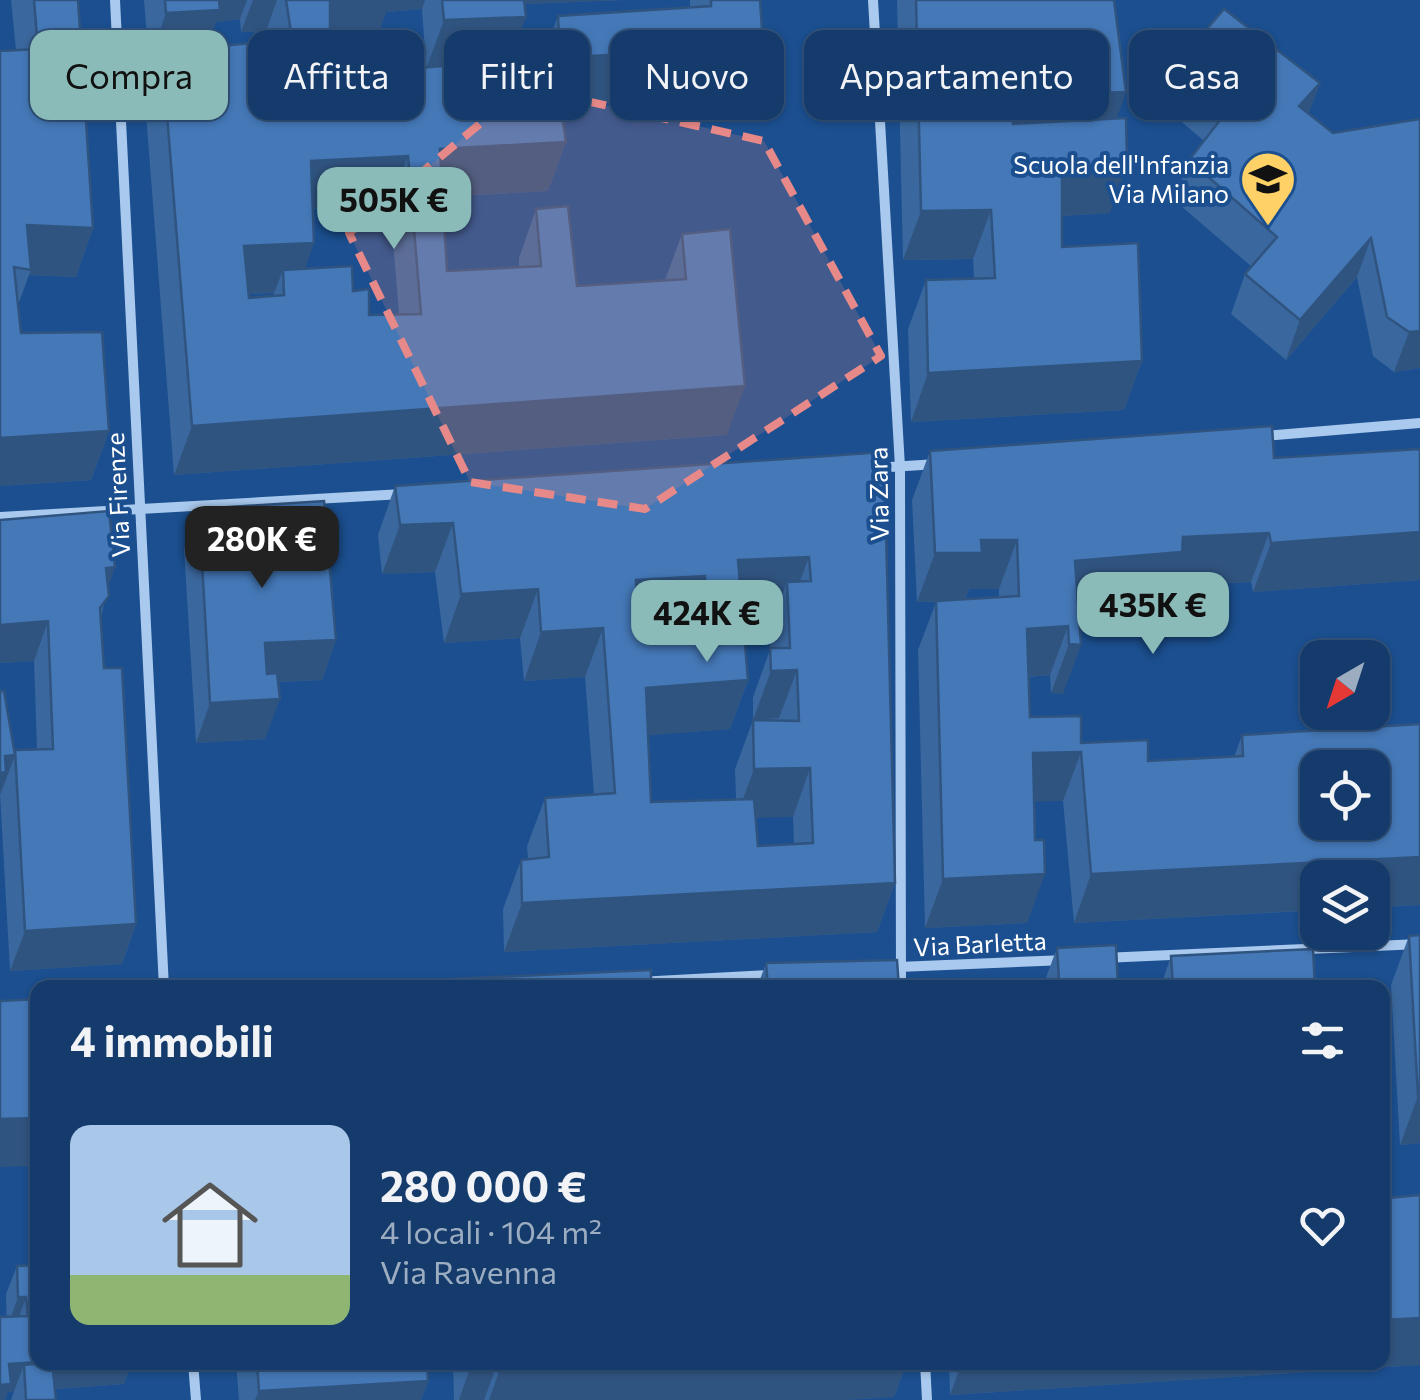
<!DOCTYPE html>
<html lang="it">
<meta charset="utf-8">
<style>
:root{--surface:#143b6b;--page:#1d4271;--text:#f1f3f6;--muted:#9dadc1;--line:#33557e;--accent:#8bbbb9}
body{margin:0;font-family:Commissioner,sans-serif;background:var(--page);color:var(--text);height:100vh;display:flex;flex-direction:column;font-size:38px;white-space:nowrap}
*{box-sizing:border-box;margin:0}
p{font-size:32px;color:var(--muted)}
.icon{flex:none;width:55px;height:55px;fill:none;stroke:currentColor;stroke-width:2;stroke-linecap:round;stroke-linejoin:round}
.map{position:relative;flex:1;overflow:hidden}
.panel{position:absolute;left:30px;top:980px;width:1360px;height:390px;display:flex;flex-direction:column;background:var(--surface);border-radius:20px;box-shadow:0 2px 8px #0004,0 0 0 2px var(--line)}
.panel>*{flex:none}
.banner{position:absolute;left:30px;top:30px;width:1360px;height:90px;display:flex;gap:20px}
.needle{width:65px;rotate:219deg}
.tools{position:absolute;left:1300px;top:640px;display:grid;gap:20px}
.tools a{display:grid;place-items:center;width:90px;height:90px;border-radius:20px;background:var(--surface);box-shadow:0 2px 8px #0004,0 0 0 2px var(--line);font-size:50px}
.price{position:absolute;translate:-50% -85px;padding:0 22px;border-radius:20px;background:var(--accent);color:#111;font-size:32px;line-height:65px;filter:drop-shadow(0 2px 5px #0008)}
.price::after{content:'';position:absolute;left:50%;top:60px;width:30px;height:22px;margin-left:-15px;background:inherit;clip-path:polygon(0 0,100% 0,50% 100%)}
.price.selected{background:#222;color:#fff}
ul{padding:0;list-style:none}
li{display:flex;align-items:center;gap:30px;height:250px;padding:0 40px}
li span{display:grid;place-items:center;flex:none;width:280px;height:200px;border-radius:20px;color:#555}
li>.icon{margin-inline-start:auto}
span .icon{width:120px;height:120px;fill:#fffc;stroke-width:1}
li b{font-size:42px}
h2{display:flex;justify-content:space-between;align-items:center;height:120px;padding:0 40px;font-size:42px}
.pill{padding:0 35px;border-radius:20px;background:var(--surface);box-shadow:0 2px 8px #0004,0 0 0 2px var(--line);font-size:35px;line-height:90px}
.pill.selected{background:var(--accent);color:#111}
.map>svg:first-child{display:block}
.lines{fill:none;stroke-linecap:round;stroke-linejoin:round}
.minor{stroke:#a9c9ee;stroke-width:10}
.wall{fill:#3a679d;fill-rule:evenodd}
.shaded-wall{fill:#305480}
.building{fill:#4478b7;stroke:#305480;stroke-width:2.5;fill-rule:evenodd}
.marked{fill:#e88989;fill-opacity:0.2;stroke:#e88989;stroke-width:8;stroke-dasharray:20 12;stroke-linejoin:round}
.labels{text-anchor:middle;stroke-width:8;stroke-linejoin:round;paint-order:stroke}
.poi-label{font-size:25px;fill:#fff;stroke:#1b4f8f;text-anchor:end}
.street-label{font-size:25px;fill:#fff;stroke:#1b4f8f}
</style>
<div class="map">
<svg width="1420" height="1400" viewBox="0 0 1420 1400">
<rect width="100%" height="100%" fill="#1b4f8f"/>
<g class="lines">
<!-- minor -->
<g class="minor">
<path d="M115 0 164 988"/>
<path d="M873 0 900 467 901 988"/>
<path d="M1263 436 1420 423"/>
<path d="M875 468 937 464"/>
<path d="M0 517 403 494"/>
<path d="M1103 958 1420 944"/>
<path d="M898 967 1066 960"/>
<path d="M638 982 771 975"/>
<path d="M193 1362 196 1400"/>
<path d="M925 1362 927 1400"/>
</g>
</g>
<!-- wall -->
<g class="wall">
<path d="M11 0H78L93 228 76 277 29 275 18 305 21 333 109 431 91 480 0 486V51L16 50Z"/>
<path d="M144 0H624L524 4 510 60 520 116 566 142 548 191 443 197 447 271 519 267V258L536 209 577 286 665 280 682 234 727 435 174 475 145 101 159 61H149ZM422 9 426 67 406 69 389 114 352 119 330 32H379L386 12ZM240 19 241 32 266 31 267 41 206 47 216 22ZM390 204 399 314 369 315 353 291 305 268 313 209ZM274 293 273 296 249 298V294Z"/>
<path d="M690 0H760L745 94 542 107 540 65 558 16 690 7Z"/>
<path d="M897 0H1114L1117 119 1110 213 1062 216V247L1142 361 1124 410 911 422 908 329 926 280 974 278 973 259 903 260Z"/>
<path d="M1176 65 1320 83 1308 114 1333 133 1420 119V368L1394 372 1373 356 1357 277 1286 360 1231 314 1245 274 1252 267 1174 200 1189 160 1204 141 1162 105Z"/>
<path d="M1420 449V580L1253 592 1251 582 1169 586 1164 601 1078 608 1063 694 1051 693 1050 675 1029 677 1030 717 1081 743 1148 761 1234 757 1242 735 1420 724V905L1074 923 1063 801H1034L1035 840 1027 923 925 928 918 650 936 602H917L912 500 930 451 1274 458ZM969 589H999V597L965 600Z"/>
<path d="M884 452 895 883 877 932 504 952 503 909 521 860 528 859 527 846 545 798 594 795 585 677 524 681 520 638 444 643 435 572 382 574 378 535 395 486ZM778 606 769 631 770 650 753 697V720L735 769 736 799 651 802 648 735 730 729 748 680 742 608ZM687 624 688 628 638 629V628ZM755 817H793L794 844 758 846Z"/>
<path d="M199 509 336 640 322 680 278 682 265 739 196 743 184 549Z"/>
<path d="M0 520 115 567 108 586 101 618 104 668 136 924 122 964 10 971 0 794 14 752 37 750 34 661 0 663Z"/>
<path d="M1420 935V1143L1400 1145 1391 985 1409 936Z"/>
<path d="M1057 948 1118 988H945L947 982 1045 980Z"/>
<path d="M1171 956 1315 988H1160Z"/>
<path d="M766 963 899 988H757Z"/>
<path d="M1420 1195V1365L950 1395 949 1362H1382V1209L1387 1198Z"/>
<path d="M38 1265V1362H132L124 1384 55 1389 56 1400H11L14 1391 8 1392 6 1294 17 1266Z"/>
<path d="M427 1362 428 1381 421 1400H239L236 1363Z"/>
<path d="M453 1362H907L894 1397 844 1400H454Z"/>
</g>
<!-- shaded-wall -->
<g class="shaded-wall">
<path d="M208 0H247L240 19 216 22 202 59 162 52 159 61H149L166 13Z"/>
<path d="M253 0H277L266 31 241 32Z"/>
<path d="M324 0H425L422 9 386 12 379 32H312Z"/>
<path d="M503 0H624L502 5Z"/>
<path d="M526 17 508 66 426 69 444 20Z"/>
<path d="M763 45 745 94 542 107 560 58Z"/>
<path d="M1320 83 1305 123 1299 106Z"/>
<path d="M1126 92 1109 141 994 145 1012 96Z"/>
<path d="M566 142 548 191 422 198 440 149Z"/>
<path d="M408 156 390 204 293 210 311 161Z"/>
<path d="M1127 164 1110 213 1044 217 1062 168Z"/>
<path d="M991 210 973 259 903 260 921 211Z"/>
<path d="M27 225 93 228 76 277 29 275 31 270Z"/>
<path d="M1371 238 1357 277 1286 360 1300 320Z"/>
<path d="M314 243 297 292 283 270 274 293 226 295 244 246Z"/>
<path d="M1420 331V368L1394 372 1409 332Z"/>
<path d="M1142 361 1124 410 911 422 928 373Z"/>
<path d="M745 386 727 435 174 475 192 426Z"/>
<path d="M109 431 91 480 0 486V438Z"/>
<path d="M453 523 435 572 382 574 400 525Z"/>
<path d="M1420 532V580L1253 592 1271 543Z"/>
<path d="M1269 533 1251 582 1169 586 1164 601 1057 609 1075 561 1183 537Z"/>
<path d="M981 540H1017L999 589H969L964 601 917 602 935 553Z"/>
<path d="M809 557 791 605 787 582 778 606 720 609 738 560Z"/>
<path d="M115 567 101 607 106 568Z"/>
<path d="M705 576 687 624 618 629 636 580Z"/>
<path d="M538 589 520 638 444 643 461 594Z"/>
<path d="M48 621 34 661 0 663V625Z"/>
<path d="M1068 626 1050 675 1010 678 1027 629Z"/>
<path d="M603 628 585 677 524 681 541 632Z"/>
<path d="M336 640 322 680 250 683 265 643Z"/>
<path d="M1069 644 1081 645 1063 694 1051 693Z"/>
<path d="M797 670 779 718 753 720 771 671Z"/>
<path d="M748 680 730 729 628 737 646 688Z"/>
<path d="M280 699 265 739 196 743 210 703Z"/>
<path d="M1081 752 1063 801 1015 802 1033 753Z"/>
<path d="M15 755 0 795V770L5 756Z"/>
<path d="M810 768 793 817 736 818 754 769Z"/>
<path d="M1420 857V905L1372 907V878H1318V910L1074 923 1091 874Z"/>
<path d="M1045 874 1027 923 925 928 943 879Z"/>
<path d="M895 883 877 932 504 952 522 903Z"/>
<path d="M136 924 122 964 10 971 25 931Z"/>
<path d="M1418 1096H1420V1143L1400 1145Z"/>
<path d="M38 1116 37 1166 0 1167V1119Z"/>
<path d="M18 1297H26L16 1326H8Z"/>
<path d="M1420 1318V1365L950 1395 962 1362H1382V1320Z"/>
<path d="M38 1362H132L124 1384 25 1391 24 1365 14 1391 8 1392 5 1400H0V1385L9 1364Z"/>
<path d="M472 1362H498L484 1400H459Z"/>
<path d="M665 1362H907L894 1397 844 1400H489L499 1372Z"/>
<path d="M428 1381 421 1400H255L259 1391Z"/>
</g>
<!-- building -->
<g class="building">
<path d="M34 0H78L93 228 27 225 31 270 14 267 21 333 102 332 109 431 0 438V51L38 49Z"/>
<path d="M165 0H219L220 10 166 13Z"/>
<path d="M286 0H330V35L347 33 352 119 408 112 406 69 515 60 520 116 562 115 566 142 440 149 447 271 541 266 536 209 568 206 577 286 686 279 682 234 730 229 745 386 192 426 162 52 292 39ZM408 156 421 314 369 315V289L353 291 352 266 283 270 284 295 249 298 244 246 314 243 311 161Z"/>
<path d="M442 0H524L526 17 444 20Z"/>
<path d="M711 0H760L763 45 560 58 558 16 711 6Z"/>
<path d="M916 0H1114L1126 92 1012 96 1013 124 1126 118 1127 164 1062 168V247L1138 243 1142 361 928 373 926 280 995 278 991 210 921 211Z"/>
<path d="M1224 9 1320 83 1299 106 1333 133 1420 119V331L1409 332 1387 317 1371 238 1300 320 1245 274 1277 237 1189 160 1228 110 1176 65Z"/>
<path d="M1272 426 1274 458 1420 449V532L1271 543 1269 533 1183 537 1182 552 1075 561 1081 645 1069 644 1068 626 1027 629 1030 717 1081 716V743L1148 740V761L1243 756 1242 735 1420 724V857L1091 874 1081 752 1033 753 1035 840H1044L1045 874 943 879 936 601 1019 596 1017 540H981L982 553H935L930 451ZM1318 768H1372V822H1318Z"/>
<path d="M884 452 895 883 522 903 521 860 549 857 545 798 615 793 603 628 541 632 538 589 461 594 453 523 400 525 395 486ZM809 557 811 581 787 582 790 648H770L771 671 797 670 799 721 753 720 754 769 810 768 813 843 758 846 754 799 651 802 646 688 748 680 738 560ZM705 576 708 628 638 629 636 580Z"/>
<path d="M324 501 336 640 265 643 267 674 277 673 280 699 210 703 199 509Z"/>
<path d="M109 511 115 567 106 568 109 596 100 608 104 668H122L136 924 25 931 15 750 53 749 48 621 0 625V520Z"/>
<path d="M0 691H4L15 755 5 756 6 772 0 773Z"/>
<path d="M1420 935V1096H1418L1409 936Z"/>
<path d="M1116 945 1118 988H948L947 982 1059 980 1057 948Z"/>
<path d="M1313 949 1315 988H1173L1171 956Z"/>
<path d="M897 960 899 988H768L766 963Z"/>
<path d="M651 970V988H250Z"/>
<path d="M38 999V1118L0 1119V1001Z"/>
<path d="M1420 1195V1318L1382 1320V1209H1388L1387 1198Z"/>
<path d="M38 1265V1362L9 1364 11 1384 0 1385V1317L28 1316 26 1297H18L17 1266Z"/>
<path d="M52 1362 56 1400H26L24 1365Z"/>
<path d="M257 1362H427L428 1381 259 1391Z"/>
<path d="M499 1362H665L499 1372Z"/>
</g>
<!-- marked area -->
<path class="marked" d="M524 87 764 141 881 356 645 509 470 482 349 233Z"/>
<!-- icons -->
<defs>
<g id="school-pin" transform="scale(2.875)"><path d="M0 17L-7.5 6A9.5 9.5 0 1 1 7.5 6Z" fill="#ffd166" stroke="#1b4f8f"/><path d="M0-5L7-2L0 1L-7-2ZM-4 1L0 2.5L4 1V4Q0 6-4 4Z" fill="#111"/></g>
</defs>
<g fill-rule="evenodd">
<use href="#school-pin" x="1268" y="179"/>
</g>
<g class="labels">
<!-- poi labels -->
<g class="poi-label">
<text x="1229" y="174">Scuola dell'Infanzia<tspan x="1229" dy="29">Via Milano</tspan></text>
</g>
<!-- street labels -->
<g class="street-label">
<text transform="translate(879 494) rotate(-91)" y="9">Via Zara</text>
<text transform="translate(118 495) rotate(-93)" y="9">Via Firenze</text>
<text transform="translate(980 944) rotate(-3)" y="9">Via Barletta</text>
</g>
</g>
</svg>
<div class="tools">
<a><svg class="needle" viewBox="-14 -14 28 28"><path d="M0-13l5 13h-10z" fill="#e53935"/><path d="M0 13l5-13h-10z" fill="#9dadc1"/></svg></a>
<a><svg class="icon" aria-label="locate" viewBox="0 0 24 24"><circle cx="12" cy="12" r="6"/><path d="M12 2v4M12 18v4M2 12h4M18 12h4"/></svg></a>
<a><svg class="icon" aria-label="layers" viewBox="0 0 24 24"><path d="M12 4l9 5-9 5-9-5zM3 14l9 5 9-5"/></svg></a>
</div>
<b class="price" style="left:394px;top:252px">505K €</b>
<b class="price selected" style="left:262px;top:591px">280K €</b>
<b class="price" style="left:1153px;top:657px">435K €</b>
<b class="price" style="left:707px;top:665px">424K €</b>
<div class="banner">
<a class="pill selected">Compra</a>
<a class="pill">Affitta</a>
<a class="pill">Filtri</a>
<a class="pill">Nuovo</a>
<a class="pill">Appartamento</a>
<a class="pill">Casa</a>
</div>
<section class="panel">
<h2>4 immobili<svg class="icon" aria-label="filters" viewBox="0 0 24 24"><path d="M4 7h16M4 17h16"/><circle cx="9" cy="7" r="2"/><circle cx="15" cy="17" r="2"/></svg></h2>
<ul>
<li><span style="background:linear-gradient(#a9c7e8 75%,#8fb573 0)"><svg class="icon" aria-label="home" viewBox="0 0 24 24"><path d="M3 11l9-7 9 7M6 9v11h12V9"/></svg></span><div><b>280 000 €</b><p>4 locali · 104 m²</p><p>Via Ravenna</p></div><svg class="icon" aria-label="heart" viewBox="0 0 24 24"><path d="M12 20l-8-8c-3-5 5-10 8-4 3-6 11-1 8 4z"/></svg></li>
</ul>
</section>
</div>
